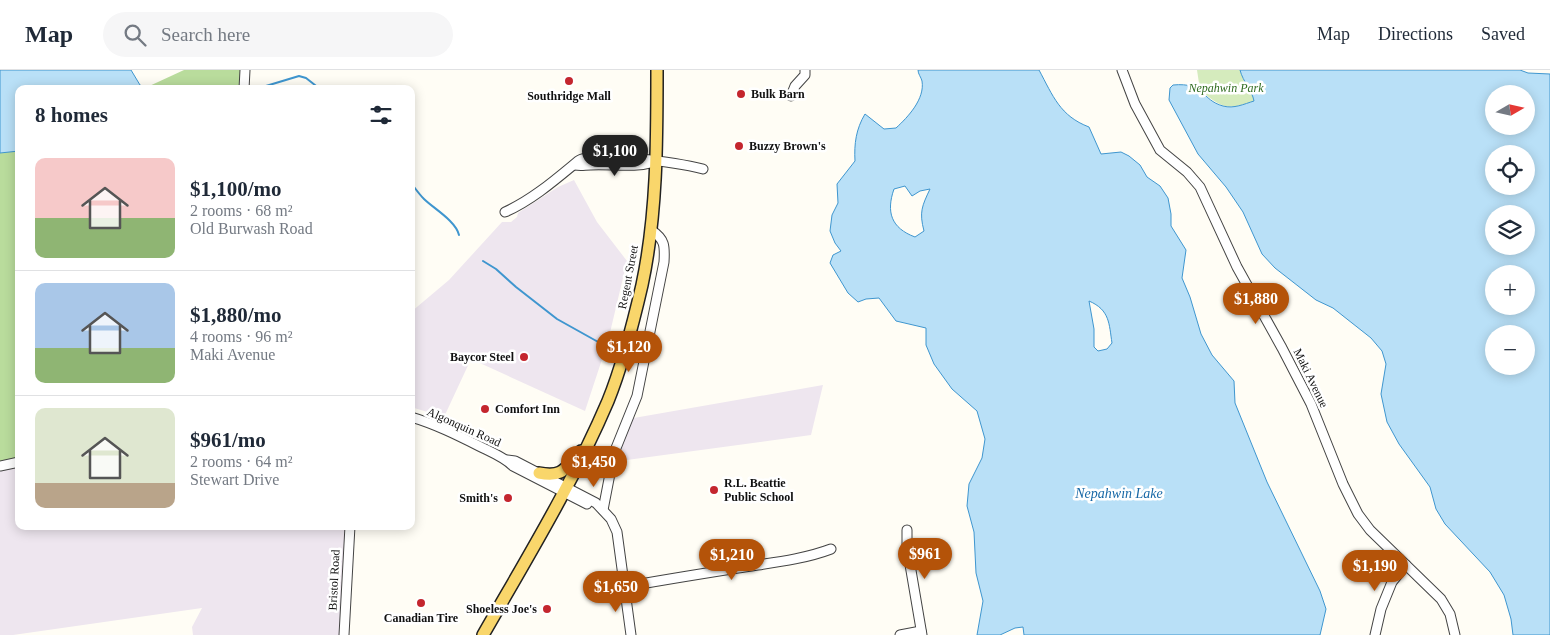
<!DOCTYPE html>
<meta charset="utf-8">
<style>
:root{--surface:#fff;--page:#f6f6f7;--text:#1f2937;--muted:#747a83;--line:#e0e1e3;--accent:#b45309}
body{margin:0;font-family:"Times New Roman",serif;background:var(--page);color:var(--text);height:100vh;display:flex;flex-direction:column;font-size:19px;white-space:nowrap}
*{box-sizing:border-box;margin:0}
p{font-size:16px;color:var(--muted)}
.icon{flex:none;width:28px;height:28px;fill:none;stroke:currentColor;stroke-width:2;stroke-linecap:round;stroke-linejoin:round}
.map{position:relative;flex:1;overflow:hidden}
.side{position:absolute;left:15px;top:15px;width:400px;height:445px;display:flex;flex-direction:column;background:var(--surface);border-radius:10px;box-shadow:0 2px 12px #0003}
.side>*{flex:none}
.needle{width:32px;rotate:81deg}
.fabs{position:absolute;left:1485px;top:15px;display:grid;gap:10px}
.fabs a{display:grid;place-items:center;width:50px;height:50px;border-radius:50%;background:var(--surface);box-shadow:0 2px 12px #0003;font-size:25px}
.price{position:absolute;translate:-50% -42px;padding:0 11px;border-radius:18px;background:var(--accent);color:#fff;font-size:16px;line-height:32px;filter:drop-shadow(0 1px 2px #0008)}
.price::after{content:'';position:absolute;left:50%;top:30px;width:15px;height:11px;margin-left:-8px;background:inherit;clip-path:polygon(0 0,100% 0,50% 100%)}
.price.on{background:#222;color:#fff}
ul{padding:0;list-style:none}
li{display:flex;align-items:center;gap:15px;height:125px;padding:0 20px}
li+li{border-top:1px solid var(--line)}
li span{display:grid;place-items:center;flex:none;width:140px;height:100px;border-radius:10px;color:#555}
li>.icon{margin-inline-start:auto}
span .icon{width:60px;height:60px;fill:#fffc;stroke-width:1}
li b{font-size:21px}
h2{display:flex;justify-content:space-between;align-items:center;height:60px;padding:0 20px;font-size:21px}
header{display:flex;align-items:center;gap:30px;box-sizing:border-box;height:70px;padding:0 25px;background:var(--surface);border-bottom:1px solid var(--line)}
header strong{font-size:24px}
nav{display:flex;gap:28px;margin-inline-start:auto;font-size:18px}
.search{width:350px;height:45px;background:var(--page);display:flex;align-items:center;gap:12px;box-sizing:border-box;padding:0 18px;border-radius:28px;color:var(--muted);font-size:19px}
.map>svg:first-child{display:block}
.industrial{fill:#eee6ef}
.green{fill:#d5ebbd}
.forest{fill:#b9dc9c}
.water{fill:#b9e0f7;stroke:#3f96cf;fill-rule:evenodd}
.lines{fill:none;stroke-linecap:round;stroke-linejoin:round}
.stream{stroke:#3f96cf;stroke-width:2}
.minor-casing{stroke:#444;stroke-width:11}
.major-casing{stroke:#222;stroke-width:14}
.minor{stroke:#fff;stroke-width:9}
.major{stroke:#f9d66b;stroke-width:11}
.poi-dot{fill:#c4262e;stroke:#fff;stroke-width:2}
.labels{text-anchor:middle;stroke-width:5;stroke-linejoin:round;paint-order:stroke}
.park-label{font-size:12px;font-style:italic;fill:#2f6b1f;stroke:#fff}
.poi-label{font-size:12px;font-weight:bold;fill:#111;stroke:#fff;text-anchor:start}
.street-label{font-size:12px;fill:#111;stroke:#fff}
.water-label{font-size:14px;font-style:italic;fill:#1768a6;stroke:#fff}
</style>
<header>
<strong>Map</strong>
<div class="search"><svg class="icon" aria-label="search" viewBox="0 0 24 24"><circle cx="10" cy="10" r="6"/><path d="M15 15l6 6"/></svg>Search here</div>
<nav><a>Map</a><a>Directions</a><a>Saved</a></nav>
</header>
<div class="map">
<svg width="1550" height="565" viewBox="0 0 1550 565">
<rect width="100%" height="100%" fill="#fffdf5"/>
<!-- industrial -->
<g class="industrial">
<path d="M574 110 597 152 627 191 608 271 585 341 471 289 444 347 411 337V242L449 210 502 152H511L517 147 518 143 558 117Z"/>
<path d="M823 315 811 365 612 392 628 349Z"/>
<path d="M19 392V456H350L344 565H193L192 557 202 538 13 565H0V395Z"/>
</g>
<!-- green -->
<path class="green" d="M1197 0H1240C1243 12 1251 20 1255 31 1226 40 1223 39 1200 20Z"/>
<!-- forest -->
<g class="forest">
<path d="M184 0H245L244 19 145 18Z"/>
<path d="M8 81H19V392L0 396V83Z"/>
</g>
<!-- water -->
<g class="water">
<path d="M0 0H131L140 15 146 19H19V81L0 83Z"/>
<path d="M918 0H1039C1053 26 1060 46 1089 57L1101 84 1121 82 1129 86 1140 95 1147 107 1160 116 1168 128 1171 144V156L1186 180 1182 208 1190 227 1201 264 1212 285 1234 311 1235 333 1267 412 1320 521 1326 539 1320 565H1024L1023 557 1015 558 1000 565H977L983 531 976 503 974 462 967 436 969 414 982 388 985 369 977 341 952 319 934 294 926 275V258L896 251 879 228 866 229 858 232 848 223 830 193 833 185 841 181 835 173 830 161 832 145 838 133 837 114 855 91C854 74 856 59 865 44L884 59 896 58C908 47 925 29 922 11 921 7 918 4 918 0ZM905 116 912 126 920 121 930 119C922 136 919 142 924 161L915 167C891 158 886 142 894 119ZM1089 231C1110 240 1109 254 1112 273L1107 279 1098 281 1094 277V259Z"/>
<path d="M1240 0H1520L1528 3 1550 4V565H1513L1511 549 1504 525 1490 502 1445 454 1436 439 1430 417 1399 374 1387 352 1381 324 1386 294 1382 281 1371 268 1333 238 1316 230 1275 198 1262 184 1243 142 1226 117 1198 84 1169 30 1170 18 1173 15C1205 12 1201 30 1223 36 1234 39 1244 34 1254 31 1252 20 1243 12 1240 0ZM1494 24H1526V56H1494ZM1494 84H1526V116H1494ZM1494 144H1526V176H1494ZM1494 204H1526V236H1494ZM1494 264H1526V296H1494Z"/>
</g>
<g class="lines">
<!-- stream -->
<g class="stream">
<path d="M157 19 159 17 174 19"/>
<path d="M256 19 299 6 306 8 320 19"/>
<path d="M411 113C415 118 419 124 424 129 433 138 456 151 459 165"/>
<path d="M483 191 496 199 516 217 557 249 600 273"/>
</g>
<!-- minor casing -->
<g class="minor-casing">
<g id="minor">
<path d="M1122 0 1135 34 1160 80 1187 102 1200 117 1237 197 1282 278 1311 334 1343 414 1358 444 1370 460 1441 529 1450 544 1455 565"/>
<path d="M244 19 245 0"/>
<path d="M791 26 795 16 805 5V0"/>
<path d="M575 95C581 96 585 95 591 95 613 94 634 98 655 92"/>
<path d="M505 142C532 130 555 110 578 91 593 79 683 94 703 99"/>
<path d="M411 347C435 354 457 365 479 376 491 382 504 387 513 396L587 434"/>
<path d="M507 390 515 391 596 433 611 449 617 462 631 565"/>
<path d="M0 396 19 392"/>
<path d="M603 440 614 383 637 326 664 192C665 176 665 169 651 160"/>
<path d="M907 460V477L922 565"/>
<path d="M624 517C662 510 700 504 738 498 769 493 802 490 831 479"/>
<path d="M344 565 350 456"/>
<path d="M900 565 921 561"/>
<path d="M1375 565 1381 539 1392 512 1406 495"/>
</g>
</g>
<!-- major casing -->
<g class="major-casing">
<g id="major">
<path d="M539 403C565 408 565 397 581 381"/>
<path d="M483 565C527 488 573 413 608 331 623 294 633 254 642 215 657 145 657 71 657 0"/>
</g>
</g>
<!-- minor -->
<use href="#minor" class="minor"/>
<!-- major -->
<use href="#major" class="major"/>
</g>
<!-- markers -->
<g class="poi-dot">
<circle cx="569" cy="11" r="5"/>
<circle cx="741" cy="24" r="5"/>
<circle cx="739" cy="76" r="5"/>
<circle cx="524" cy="287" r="5"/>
<circle cx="485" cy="339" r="5"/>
<circle cx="714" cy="420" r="5"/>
<circle cx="508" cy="428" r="5"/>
<circle cx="421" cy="533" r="5"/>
<circle cx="547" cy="539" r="5"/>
</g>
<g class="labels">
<!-- park labels -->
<g class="park-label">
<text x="1226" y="22">Nepahwin Park</text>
</g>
<!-- poi labels -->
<g class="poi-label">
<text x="751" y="28">Bulk Barn</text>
<text x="569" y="30" text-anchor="middle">Southridge Mall</text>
<text x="749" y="80">Buzzy Brown's</text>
<text x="514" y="291" text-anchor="end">Baycor Steel</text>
<text x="495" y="343">Comfort Inn</text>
<text x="724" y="417">R.L. Beattie<tspan x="724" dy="14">Public School</tspan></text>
<text x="498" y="432" text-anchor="end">Smith's</text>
<text x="537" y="543" text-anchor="end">Shoeless Joe's</text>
<text x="421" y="552" text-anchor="middle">Canadian Tire</text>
</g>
<!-- street labels -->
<g class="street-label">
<text transform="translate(628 207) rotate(-79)" y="4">Regent Street</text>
<text transform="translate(1311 308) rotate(64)" y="4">Maki Avenue</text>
<text transform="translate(464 357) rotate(24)" y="4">Algonquin Road</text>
<text transform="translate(334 510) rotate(-87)" y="4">Bristol Road</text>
</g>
<!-- water labels -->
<g class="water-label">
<text x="1119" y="428">Nepahwin Lake</text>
</g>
</g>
</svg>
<div class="fabs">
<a><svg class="needle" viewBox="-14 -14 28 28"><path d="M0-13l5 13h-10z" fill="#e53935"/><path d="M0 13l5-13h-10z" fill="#747a83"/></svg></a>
<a><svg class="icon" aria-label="locate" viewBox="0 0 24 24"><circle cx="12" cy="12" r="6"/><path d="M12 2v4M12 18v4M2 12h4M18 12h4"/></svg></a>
<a><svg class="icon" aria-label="layers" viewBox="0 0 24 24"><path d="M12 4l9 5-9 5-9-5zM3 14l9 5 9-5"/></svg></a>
<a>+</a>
<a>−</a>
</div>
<b class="price on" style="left:615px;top:107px">$1,100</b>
<b class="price" style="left:1256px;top:255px">$1,880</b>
<b class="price" style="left:629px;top:303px">$1,120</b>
<b class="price" style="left:594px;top:418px">$1,450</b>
<b class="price" style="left:925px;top:510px">$961</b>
<b class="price" style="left:732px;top:511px">$1,210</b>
<b class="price" style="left:1375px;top:522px">$1,190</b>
<b class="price" style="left:616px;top:543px">$1,650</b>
<section class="side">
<h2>8 homes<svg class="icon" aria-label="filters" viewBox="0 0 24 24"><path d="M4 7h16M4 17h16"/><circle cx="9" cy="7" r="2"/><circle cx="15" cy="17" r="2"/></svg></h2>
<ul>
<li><span style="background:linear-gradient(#f6c9c9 60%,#8fb573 0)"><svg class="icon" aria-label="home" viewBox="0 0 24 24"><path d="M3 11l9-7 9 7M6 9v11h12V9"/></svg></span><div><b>$1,100/mo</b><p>2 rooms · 68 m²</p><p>Old Burwash Road</p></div></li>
<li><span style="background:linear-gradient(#a9c7e8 65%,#8fb573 0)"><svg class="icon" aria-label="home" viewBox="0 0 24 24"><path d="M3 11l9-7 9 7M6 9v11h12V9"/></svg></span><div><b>$1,880/mo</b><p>4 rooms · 96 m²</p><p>Maki Avenue</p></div></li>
<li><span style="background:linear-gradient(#dfe7d0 75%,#b9a48a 0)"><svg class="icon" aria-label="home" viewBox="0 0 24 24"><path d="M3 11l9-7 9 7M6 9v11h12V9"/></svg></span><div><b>$961/mo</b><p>2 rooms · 64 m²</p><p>Stewart Drive</p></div></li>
</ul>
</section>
</div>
